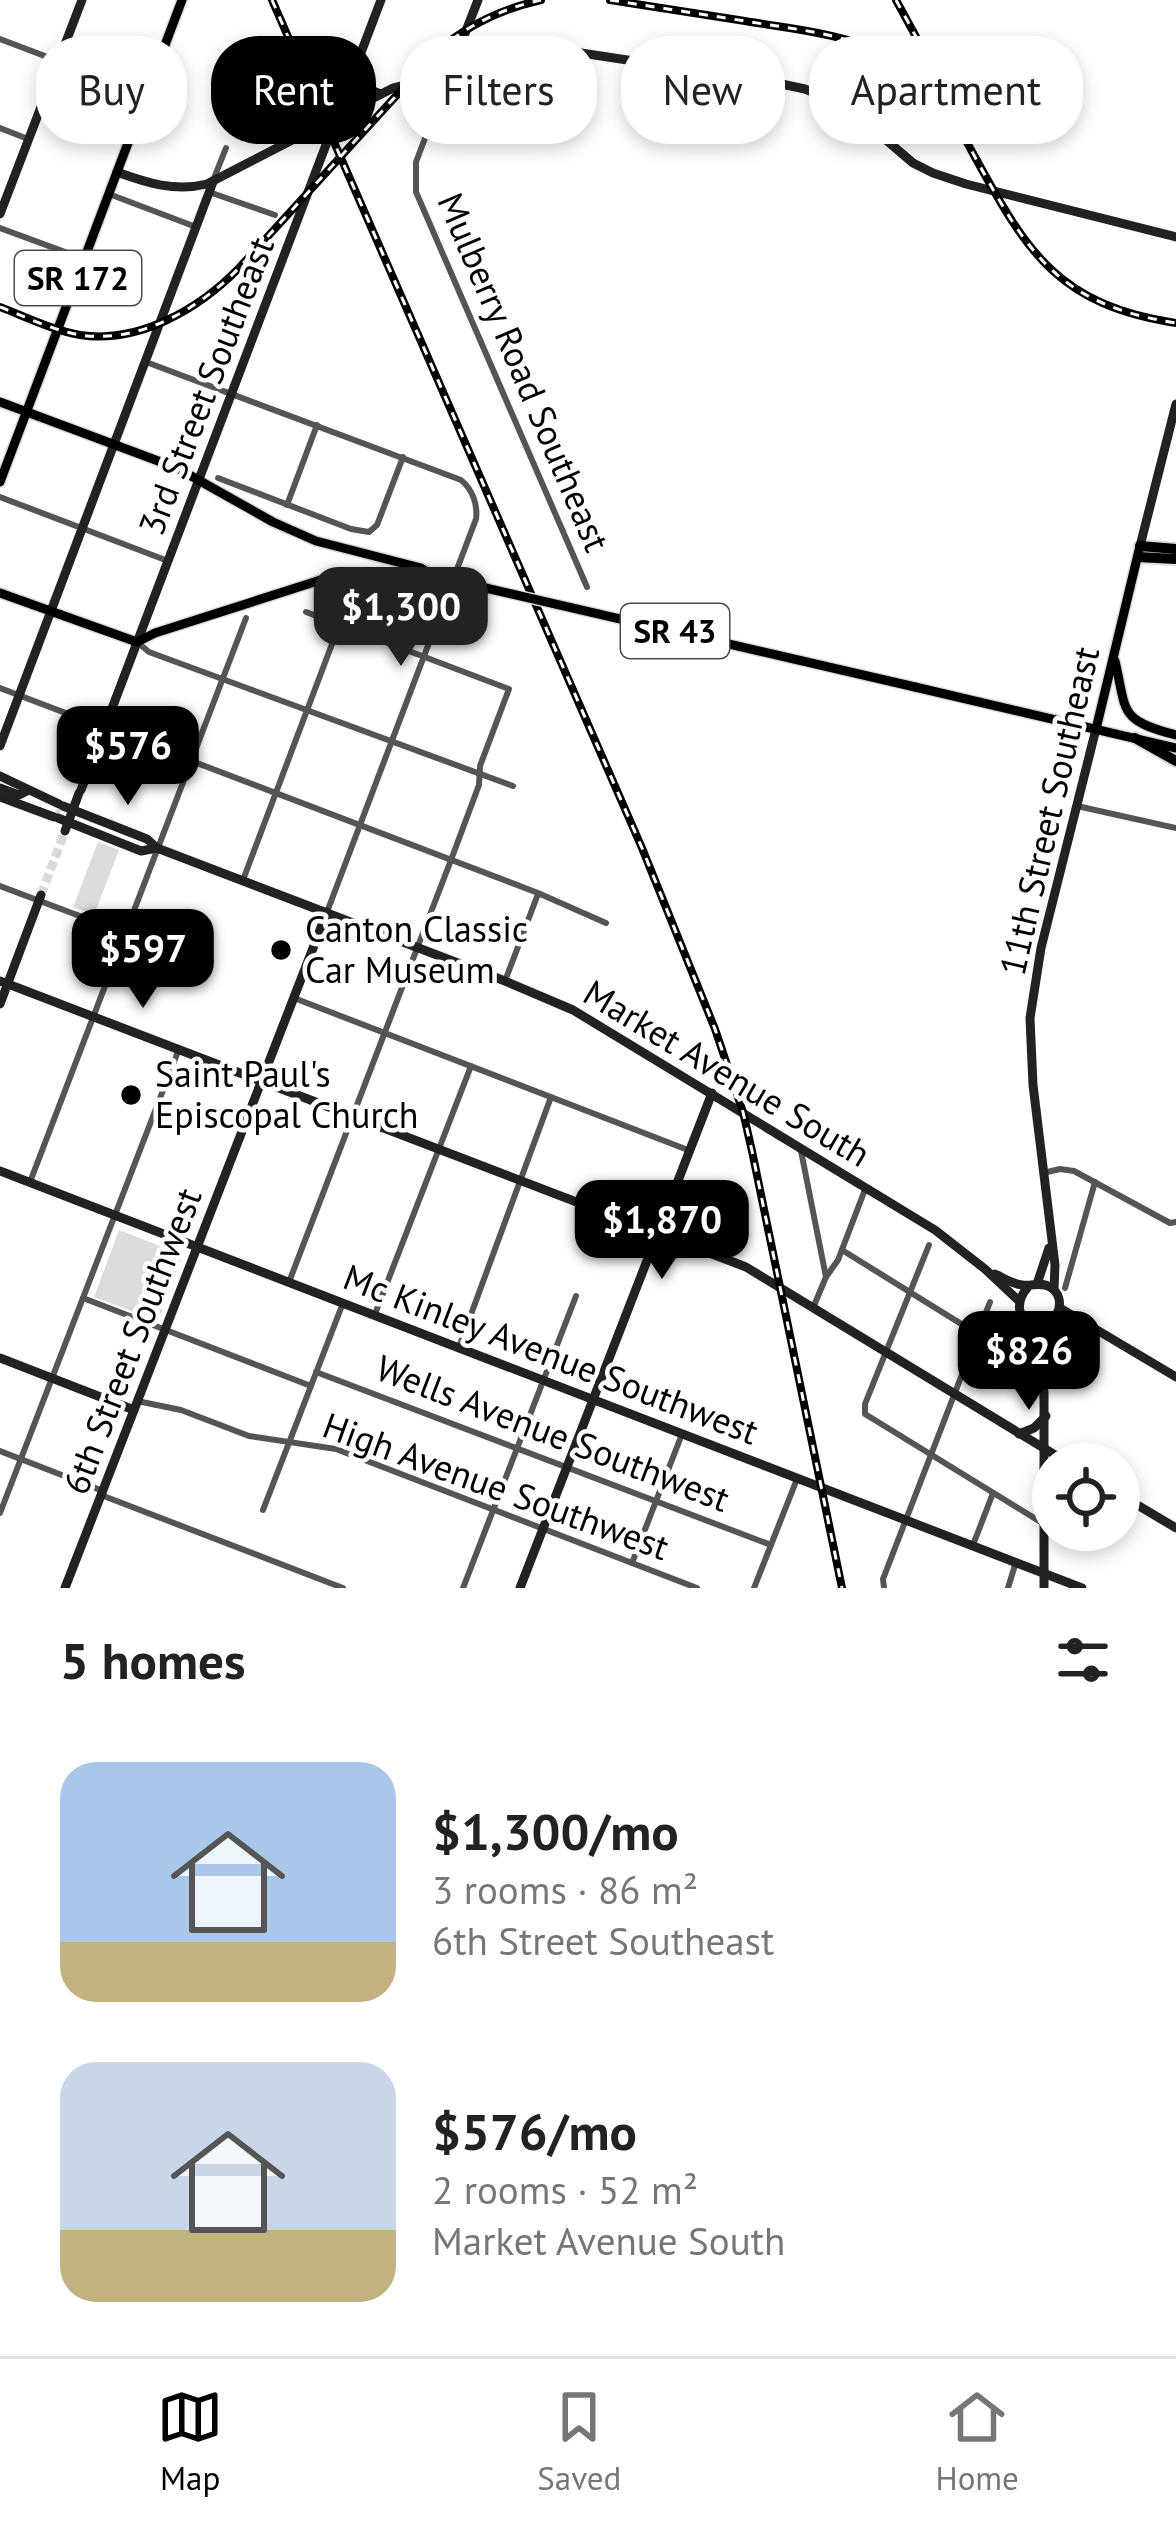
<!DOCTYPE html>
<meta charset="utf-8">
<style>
:root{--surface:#fff;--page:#f2f2f2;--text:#222;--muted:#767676;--line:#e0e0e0;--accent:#000}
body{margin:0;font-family:"PT Sans",sans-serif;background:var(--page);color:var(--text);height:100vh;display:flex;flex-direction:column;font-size:45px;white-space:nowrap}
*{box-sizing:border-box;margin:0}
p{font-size:39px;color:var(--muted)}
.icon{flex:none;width:66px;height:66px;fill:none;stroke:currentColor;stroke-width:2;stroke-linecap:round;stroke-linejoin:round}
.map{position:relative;height:1588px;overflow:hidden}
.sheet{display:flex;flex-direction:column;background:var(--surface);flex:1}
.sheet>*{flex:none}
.banner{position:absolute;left:36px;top:36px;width:1104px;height:108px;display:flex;gap:24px}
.fabs{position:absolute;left:1032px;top:1443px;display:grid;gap:24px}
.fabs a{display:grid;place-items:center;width:108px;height:108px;border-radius:50%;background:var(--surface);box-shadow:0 6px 18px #0003;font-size:60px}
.price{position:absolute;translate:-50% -102px;padding:0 27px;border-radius:24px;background:var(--accent);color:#fff;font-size:39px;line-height:78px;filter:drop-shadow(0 3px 6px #0008)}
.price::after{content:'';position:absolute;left:50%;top:72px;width:36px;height:27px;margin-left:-18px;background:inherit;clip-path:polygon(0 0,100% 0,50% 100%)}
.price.current{background:#222;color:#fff}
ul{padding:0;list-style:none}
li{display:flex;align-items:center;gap:36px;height:300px;padding:0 60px}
li span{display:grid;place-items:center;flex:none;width:336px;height:240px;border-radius:36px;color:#555}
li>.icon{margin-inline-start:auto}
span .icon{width:144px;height:144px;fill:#fffc;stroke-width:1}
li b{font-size:51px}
h2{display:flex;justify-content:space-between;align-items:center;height:144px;padding:0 60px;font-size:51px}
.pill{padding:0 42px;border-radius:48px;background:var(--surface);box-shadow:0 6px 18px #0003;font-size:42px;line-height:108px}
.pill.current{background:var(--accent);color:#fff}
.dock{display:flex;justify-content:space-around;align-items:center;height:168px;border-top:3px solid var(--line);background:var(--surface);font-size:33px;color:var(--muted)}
.dock a{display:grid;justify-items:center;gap:6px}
.dock .current{color:var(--accent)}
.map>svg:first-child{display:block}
.green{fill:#dcdcdc}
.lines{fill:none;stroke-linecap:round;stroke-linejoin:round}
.secondary-tunnel{stroke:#d9d9d9;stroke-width:9;stroke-dasharray:9 4.5;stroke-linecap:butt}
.primary-casing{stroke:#dbdbdb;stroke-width:12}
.highway-casing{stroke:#dbdbdb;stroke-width:14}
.street{stroke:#555;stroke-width:6}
.secondary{stroke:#222;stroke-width:9}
.primary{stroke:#000;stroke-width:9}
.highway{stroke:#000;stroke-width:10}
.rail-casing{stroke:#000;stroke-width:8}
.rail{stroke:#fff;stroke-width:3;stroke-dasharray:9;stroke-linecap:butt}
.primary-bridge-casing{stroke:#dbdbdb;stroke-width:12;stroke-linecap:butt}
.primary-bridge{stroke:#000;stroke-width:9}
.poi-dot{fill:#000;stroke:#fff;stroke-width:4.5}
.labels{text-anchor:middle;stroke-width:9;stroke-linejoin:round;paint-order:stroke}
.shield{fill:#fff;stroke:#4c4c4c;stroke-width:3}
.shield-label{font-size:33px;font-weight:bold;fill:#000}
.street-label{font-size:36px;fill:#000;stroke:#fff}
.poi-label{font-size:36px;fill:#000;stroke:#fff;text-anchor:start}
</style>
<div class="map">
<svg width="1176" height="1588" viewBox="0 0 1176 1588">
<rect width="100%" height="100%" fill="#fff"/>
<!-- green -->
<g class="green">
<path d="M98 842 119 850 94 915 73 907Z"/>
<path d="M119 1230 183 1255 158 1321 94 1297Z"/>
</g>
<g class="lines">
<!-- secondary-tunnel -->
<g class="secondary-tunnel">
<path d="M56 811 60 813"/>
<path d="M41 895 65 831"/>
</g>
<!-- primary casing -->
<g class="primary-casing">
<g id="primary">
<path d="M0 402 177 468 273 522 316 541 421 568 434 576"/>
<path d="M0 482 182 0"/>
<path d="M0 593 137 642 155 633 330 577 372 573 434 576"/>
<path d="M1115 661C1127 712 1118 720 1176 735"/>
<path d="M915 687 1176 748"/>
<path d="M1096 729 1140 546"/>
</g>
</g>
<!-- highway casing -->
<g class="highway-casing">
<g id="highway">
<path d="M1140 546 1176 549"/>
<path d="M1138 557 1176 559"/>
<path d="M1135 738 1176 761"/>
</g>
</g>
<!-- street -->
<g class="street">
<path d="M0 39 58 61"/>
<path d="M449 75 416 162V192L587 587"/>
<path d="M0 128 28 139"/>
<path d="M214 178 226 148"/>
<path d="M209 192 275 215"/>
<path d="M109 194 196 227"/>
<path d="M0 228 84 259"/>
<path d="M146 362 461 480C472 489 478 504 476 519L327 912"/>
<path d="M218 478 351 529 369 532 377 525 403 457"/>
<path d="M0 497 168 561"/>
<path d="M287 505 317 425"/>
<path d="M137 642 149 652 513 786"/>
<path d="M0 688 538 893 606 923"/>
<path d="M1077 806 1176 828"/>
<path d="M243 880 349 599"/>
<path d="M0 886 125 933"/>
<path d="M505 981 538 894"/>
<path d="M294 998 688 1150"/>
<path d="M801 1151 826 1277"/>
<path d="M1043 1173 1060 1169 1074 1171 1170 1223 1176 1222"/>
<path d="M30 1182 246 618"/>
<path d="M929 1245 865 1404V1414L1044 1524"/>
<path d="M842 1250 1021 1361"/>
<path d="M289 1282 451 860 479 785 480 766 509 689 306 612"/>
<path d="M1065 1288 1095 1182"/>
<path d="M83 1298 311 1386"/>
<path d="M813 1308 826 1277 838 1260 866 1187"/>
<path d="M375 1314 471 1066"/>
<path d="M459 1347 551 1097"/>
<path d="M316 1372 771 1545"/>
<path d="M137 1401 181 1410 249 1436 336 1449 697 1588"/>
<path d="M0 1451 103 1491"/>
<path d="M101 1495 343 1588"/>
<path d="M263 1510 343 1303"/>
<path d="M0 1513 179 1049"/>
<path d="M973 1545 993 1493"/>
<path d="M632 1563 682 1434"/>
<path d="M463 1588 576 1296"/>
<path d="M754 1588 797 1479"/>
<path d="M884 1588 883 1579 990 1302"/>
<path d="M1008 1588 1016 1562"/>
</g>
<!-- secondary -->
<g class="secondary">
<path d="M356 72 362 87 381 94"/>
<path d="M450 72 478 0"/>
<path d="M117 172C147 183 175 192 207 184L393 88 533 51H568L772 82 805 89 837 102 857 115 913 163 933 173 966 184 1176 237"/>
<path d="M0 214 82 0"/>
<path d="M1140 546 1176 404"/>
<path d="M0 746 213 182"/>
<path d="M0 776 59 804"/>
<path d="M0 788 19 795 27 791"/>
<path d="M81 790 381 0"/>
<path d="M0 797 54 817"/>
<path d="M63 806 147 839 157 848 505 981 573 1010 935 1230 985 1269 1019 1301"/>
<path d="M58 818 141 851 157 848"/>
<path d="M65 831 79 793"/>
<path d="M0 981 746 1267 1070 1464"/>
<path d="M0 1004 41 895"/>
<path d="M0 1171 1082 1588"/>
<path d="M995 1274C1004 1278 1012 1284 1022 1285 1032 1287 1040 1281 1050 1287 1069 1298 1057 1329 1035 1324 1014 1320 1017 1299 1028 1287"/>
<path d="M1037 1284 1049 1248"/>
<path d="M1054 1289 1055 1265 1033 1085 1030 1018 1041 948 1096 729"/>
<path d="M1060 1308 1176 1377"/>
<path d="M1023 1317 1044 1392V1588"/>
<path d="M1053 1320 1088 1327"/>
<path d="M0 1358 134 1410"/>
<path d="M1040 1360 1046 1324"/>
<path d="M1019 1434 1034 1428 1046 1416"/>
<path d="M1119 1494 1176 1528"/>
<path d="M65 1588 327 912"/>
<path d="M520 1588 712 1093"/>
</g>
<!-- primary -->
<use href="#primary" class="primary"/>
<!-- highway -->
<use href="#highway" class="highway"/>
<!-- rail casing -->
<g class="rail-casing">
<g id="rail">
<path d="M272 0 642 848 715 1029 743 1112 752 1151 842 1588"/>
<path d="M610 0C655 7 700 14 745 21 803 31 862 34 910 70 941 93 957 124 975 157 1028 254 1059 305 1176 323"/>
<path d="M896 0 945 90"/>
<path d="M0 307C26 317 52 330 80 335 139 344 199 309 239 268L437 51C468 25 501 9 541 0"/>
</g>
</g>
<!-- rail -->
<use href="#rail" class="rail"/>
<!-- primary-bridge casing -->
<g class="primary-bridge-casing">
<path id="primary-bridge" d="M434 576 915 687"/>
</g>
<!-- primary-bridge -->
<use href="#primary-bridge" class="primary-bridge"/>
</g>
<!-- markers -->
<g class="poi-dot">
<circle cx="281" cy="950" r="12"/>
<circle cx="131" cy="1095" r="12"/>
</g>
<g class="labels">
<!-- shield labels -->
<g class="shield">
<rect x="15" y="251" width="126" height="54" rx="9"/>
<rect x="621" y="604" width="108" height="54" rx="9"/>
</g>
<g class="shield-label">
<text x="78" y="290">SR 172</text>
<text x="675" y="643">SR 43</text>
</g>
<!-- street labels -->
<g class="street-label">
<text transform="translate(524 372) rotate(67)" y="13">Mulberry Road Southeast</text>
<text transform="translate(206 386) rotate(-69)" y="13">3rd Street Southeast</text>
<text transform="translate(1049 811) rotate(-77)" y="13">11th Street Southeast</text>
<text transform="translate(727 1073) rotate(31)" y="13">Market Avenue South</text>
<text transform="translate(132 1341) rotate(-69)" y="13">6th Street Southwest</text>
<text transform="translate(551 1354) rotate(21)" y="13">Mc Kinley Avenue Southwest</text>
<text transform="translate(553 1433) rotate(21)" y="13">Wells Avenue Southwest</text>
<text transform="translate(496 1486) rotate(20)" y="13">High Avenue Southwest</text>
</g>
<!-- poi labels -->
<g class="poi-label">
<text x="305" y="942">Canton Classic<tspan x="305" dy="41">Car Museum</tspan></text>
<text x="155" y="1087">Saint Paul's<tspan x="155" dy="41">Episcopal Church</tspan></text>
</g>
</g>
</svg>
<div class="fabs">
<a><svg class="icon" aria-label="locate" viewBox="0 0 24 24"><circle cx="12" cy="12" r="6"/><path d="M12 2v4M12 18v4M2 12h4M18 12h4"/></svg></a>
</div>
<b class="price current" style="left:401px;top:669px">$1,300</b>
<b class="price" style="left:128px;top:808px">$576</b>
<b class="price" style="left:143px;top:1011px">$597</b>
<b class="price" style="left:662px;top:1282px">$1,870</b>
<b class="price" style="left:1029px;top:1413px">$826</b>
<div class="banner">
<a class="pill">Buy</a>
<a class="pill current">Rent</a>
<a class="pill">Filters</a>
<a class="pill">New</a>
<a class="pill">Apartment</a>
</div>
</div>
<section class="sheet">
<h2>5 homes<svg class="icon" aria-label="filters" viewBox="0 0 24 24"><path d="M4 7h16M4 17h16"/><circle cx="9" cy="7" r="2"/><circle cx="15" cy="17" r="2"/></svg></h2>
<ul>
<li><span style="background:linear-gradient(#a9c7e8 75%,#c2b280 0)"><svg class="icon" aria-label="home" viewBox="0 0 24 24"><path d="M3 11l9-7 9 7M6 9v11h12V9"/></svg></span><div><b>$1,300/mo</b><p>3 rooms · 86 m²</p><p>6th Street Southeast</p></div></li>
<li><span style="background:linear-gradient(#c9d6e8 70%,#c2b280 0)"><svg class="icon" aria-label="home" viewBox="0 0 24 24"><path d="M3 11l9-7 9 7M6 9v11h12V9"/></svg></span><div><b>$576/mo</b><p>2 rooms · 52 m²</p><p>Market Avenue South</p></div></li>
</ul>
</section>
<nav class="dock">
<a class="current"><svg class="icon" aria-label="map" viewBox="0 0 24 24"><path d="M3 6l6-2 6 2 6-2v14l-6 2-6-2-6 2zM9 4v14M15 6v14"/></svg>Map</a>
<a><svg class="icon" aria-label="saved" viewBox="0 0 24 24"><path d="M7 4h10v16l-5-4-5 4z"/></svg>Saved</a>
<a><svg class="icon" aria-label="home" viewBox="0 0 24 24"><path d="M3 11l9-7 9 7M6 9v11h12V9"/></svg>Home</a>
</nav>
